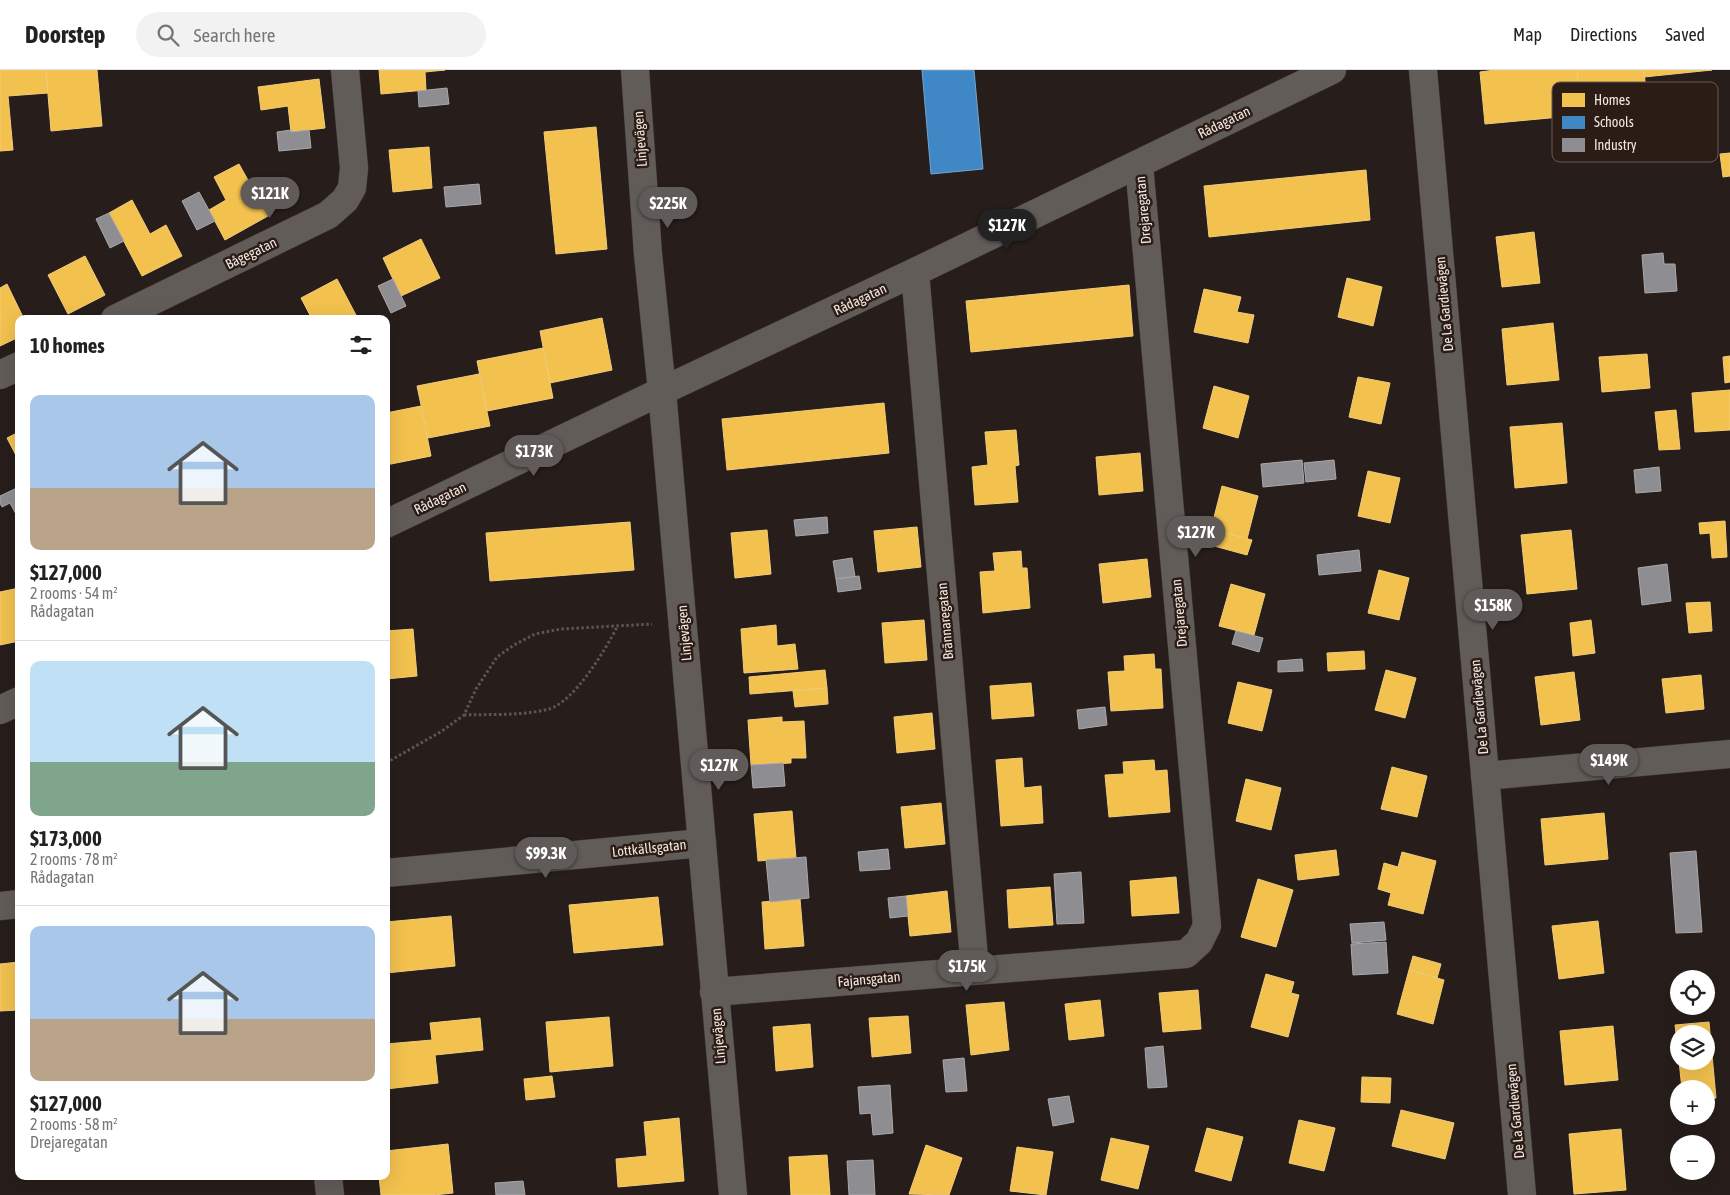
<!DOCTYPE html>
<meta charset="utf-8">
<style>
:root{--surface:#fff;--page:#f2f2f2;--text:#222;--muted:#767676;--line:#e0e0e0;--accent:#605b59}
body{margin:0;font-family:"Asap Condensed",sans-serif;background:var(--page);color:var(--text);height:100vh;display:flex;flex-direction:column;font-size:19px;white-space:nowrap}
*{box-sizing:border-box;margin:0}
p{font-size:16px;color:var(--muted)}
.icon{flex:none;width:28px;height:28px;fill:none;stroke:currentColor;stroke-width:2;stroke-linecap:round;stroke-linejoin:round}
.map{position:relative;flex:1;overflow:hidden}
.drawer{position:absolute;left:15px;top:245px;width:375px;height:865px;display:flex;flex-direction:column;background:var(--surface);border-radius:10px;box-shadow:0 5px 20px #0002}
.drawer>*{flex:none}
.controls{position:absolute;left:1670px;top:900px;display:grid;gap:10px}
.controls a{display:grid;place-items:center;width:45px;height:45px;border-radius:50%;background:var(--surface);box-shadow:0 5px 20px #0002;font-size:25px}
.price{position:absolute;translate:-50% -42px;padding:0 11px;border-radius:18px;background:var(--accent);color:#fff;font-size:16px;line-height:32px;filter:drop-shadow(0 1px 2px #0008)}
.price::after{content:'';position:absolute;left:50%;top:30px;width:15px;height:11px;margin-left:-8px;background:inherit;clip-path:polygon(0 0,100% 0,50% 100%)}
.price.selected{background:#222;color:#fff}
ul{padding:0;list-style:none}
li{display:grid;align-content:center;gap:10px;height:265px;padding:0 15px}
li+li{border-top:1px solid var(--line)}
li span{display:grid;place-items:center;height:155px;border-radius:10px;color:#555}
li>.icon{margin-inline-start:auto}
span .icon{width:90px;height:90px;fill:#fffc;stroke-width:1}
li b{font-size:21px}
h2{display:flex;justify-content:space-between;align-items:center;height:60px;padding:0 15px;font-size:21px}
header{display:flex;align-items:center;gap:30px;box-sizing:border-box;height:70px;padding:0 25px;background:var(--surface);border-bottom:1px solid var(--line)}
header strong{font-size:24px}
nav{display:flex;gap:28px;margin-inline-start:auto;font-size:18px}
.search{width:350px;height:45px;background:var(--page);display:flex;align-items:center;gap:12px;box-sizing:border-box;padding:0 18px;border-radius:28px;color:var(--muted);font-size:19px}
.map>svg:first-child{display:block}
.homes{fill:#f2c14e;stroke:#f2cc7a}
.schools{fill:#3f88c5;stroke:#75a4ce}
.industry{fill:#8d8d92;stroke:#aba8aa}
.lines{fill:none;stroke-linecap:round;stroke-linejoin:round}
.minor-casing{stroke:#403937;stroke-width:29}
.path{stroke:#5d5552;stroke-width:3;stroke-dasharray:2.5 2.5;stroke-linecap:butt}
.minor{stroke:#625c59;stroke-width:28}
.labels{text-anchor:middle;stroke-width:5;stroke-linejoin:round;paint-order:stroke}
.street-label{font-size:14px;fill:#f2e7e2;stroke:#2c1c16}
.key{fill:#2c1c16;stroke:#675953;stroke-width:1}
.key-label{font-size:14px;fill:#f2e7e2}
</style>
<header>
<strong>Doorstep</strong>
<div class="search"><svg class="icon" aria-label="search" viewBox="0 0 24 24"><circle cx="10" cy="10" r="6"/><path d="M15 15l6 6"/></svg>Search here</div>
<nav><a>Map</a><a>Directions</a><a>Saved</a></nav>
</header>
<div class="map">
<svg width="1730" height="1125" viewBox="0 0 1730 1125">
<rect width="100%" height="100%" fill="#271e1b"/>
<!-- homes -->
<g class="homes">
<path d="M0 0H46L48 23 8 26 13 80 0 81Z"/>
<path d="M46 0H97L102 56 51 61Z"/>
<path d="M379 0H445L425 2 426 20 381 24Z"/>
<path d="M1495 0H1577L1582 45 1485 54 1480 2Z"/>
<path d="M1577 0H1644L1646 23 1580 29Z"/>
<path d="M1644 0H1712L1644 7Z"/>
<path d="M319 9 325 58 291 62 288 36 261 40 258 17Z"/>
<path d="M596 57 607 179 556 184 544 62Z"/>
<path d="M429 77 432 118 393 122 389 80Z"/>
<path d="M1730 83V106L1723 107 1720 84Z"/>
<path d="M239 94 268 146 225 170 209 140 226 130 214 107Z"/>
<path d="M1366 100 1370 150 1209 167 1204 116Z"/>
<path d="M132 130 150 164 166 155 182 186 142 206 109 143Z"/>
<path d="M1534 162 1540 213 1502 217 1496 167Z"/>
<path d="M421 169 440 208 401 226 383 188Z"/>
<path d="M85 186 105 225 68 244 48 205Z"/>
<path d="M1347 208 1382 217 1373 256 1338 247Z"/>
<path d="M337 209 357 247 354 249H312L301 228Z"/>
<path d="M7 214 24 249H19V267L0 276V218Z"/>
<path d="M1129 215 1133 266 971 282 966 231Z"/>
<path d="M1204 219 1241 227 1237 242 1254 245 1248 273 1194 262Z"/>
<path d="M602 248 612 300 550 313 540 261Z"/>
<path d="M1553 253 1559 310 1507 315 1502 259Z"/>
<path d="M543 278 553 328 487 341 477 291Z"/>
<path d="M1647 284 1650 318 1602 322 1599 287Z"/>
<path d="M1730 286V312L1725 313 1723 287Z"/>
<path d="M479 304 490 356 428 368 417 316Z"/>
<path d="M1358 307 1390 313 1381 354 1349 347Z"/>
<path d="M1214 316 1249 326 1238 368 1203 358Z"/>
<path d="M1730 320V360L1695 362 1692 323Z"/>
<path d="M884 333 889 383 727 400 722 349Z"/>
<path d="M421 336 431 386 386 395V343Z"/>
<path d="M1676 340 1680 379 1659 380 1655 342Z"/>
<path d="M1562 353 1567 413 1515 418 1510 357Z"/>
<path d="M1016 360 1019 395 1015 396 1018 432 975 435 972 397 988 395 985 362Z"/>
<path d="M19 362V391L7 368Z"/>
<path d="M1140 383 1143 421 1099 425 1096 387Z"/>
<path d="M1368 401 1400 408 1390 453 1358 446Z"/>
<path d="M1222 416 1258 426 1247 469 1211 459Z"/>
<path d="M1725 451 1727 487 1712 488 1710 463 1700 464 1699 453Z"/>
<path d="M630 452 634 500 490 511 486 463Z"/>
<path d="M917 457 921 497 878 502 874 461Z"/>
<path d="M767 460 771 504 735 508 731 463Z"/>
<path d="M1571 460 1577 519 1527 524 1521 465Z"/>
<path d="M1218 461 1252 470 1247 485 1214 476Z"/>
<path d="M1021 481 1022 498H1027L1030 538 983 543 980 502 995 501 993 483Z"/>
<path d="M1147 489 1151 527 1103 533 1099 494Z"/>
<path d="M1379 500 1409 508 1399 550 1368 543Z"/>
<path d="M1231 514 1265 524 1254 565 1219 556Z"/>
<path d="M19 518V571L0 575V522Z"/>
<path d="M1710 532 1712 561 1689 563 1686 533Z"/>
<path d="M924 550 927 590 885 593 882 553Z"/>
<path d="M1591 550 1595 583 1573 586 1570 553Z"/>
<path d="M776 555 777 576 795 574 798 599 744 603 741 559Z"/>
<path d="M413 559 417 606 386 609V561Z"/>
<path d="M1364 581 1365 599 1328 601 1327 583Z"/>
<path d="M1154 584 1155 599H1161L1163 638 1111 641 1108 602 1125 601 1124 586Z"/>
<path d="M825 600 827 618 750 624 749 607Z"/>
<path d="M1386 600 1416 608 1405 648 1375 640Z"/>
<path d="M1574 602 1580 650 1541 655 1535 607Z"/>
<path d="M1701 605 1704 639 1666 643 1662 609Z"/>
<path d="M1238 612 1272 620 1262 661 1228 653Z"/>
<path d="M1031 613 1034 646 992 649 990 616Z"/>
<path d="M827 618 828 634 795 637 793 621Z"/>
<path d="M932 643 935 679 897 683 894 647Z"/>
<path d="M782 647V652L804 651 806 688H791V693L751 695 748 650Z"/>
<path d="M1022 688 1024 718 1041 716 1043 753 1001 756 996 690Z"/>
<path d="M1154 690 1155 701 1167 700 1170 742 1109 747 1105 705 1124 704 1123 692Z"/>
<path d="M1392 697 1427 706 1417 747 1381 739Z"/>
<path d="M1246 709 1281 718 1271 760 1236 751Z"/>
<path d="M941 733 945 774 905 778 901 737Z"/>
<path d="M792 741 796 788 758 791 754 744Z"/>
<path d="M1604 743 1608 789 1545 795 1541 749Z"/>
<path d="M1336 780 1339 805 1298 810 1295 785Z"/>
<path d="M1402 782 1436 791 1423 844 1388 835 1391 823 1378 819 1384 793 1398 797Z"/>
<path d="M1176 807 1179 843 1132 846 1130 811Z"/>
<path d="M1258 809 1293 820 1276 877 1241 867Z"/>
<path d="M1050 817 1053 855 1009 858 1007 820Z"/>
<path d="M947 821 951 862 910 866 906 826Z"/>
<path d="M658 827 663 875 574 883 569 835Z"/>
<path d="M800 829 804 876 765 879 762 832Z"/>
<path d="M451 846 455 896 386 903V852Z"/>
<path d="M1598 851 1604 903 1559 909 1552 856Z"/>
<path d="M1413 886 1441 894 1437 908 1409 900Z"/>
<path d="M19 892V940L0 941V894Z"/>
<path d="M1409 900 1444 910 1433 954 1397 944Z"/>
<path d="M1266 904 1294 912 1291 923 1299 925 1288 967 1251 957Z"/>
<path d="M1198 920 1201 959 1163 962 1159 923Z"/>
<path d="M1100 930 1104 966 1069 970 1065 934Z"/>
<path d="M1004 932 1009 980 971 985 966 935Z"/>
<path d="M908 946 911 983 872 987 869 948Z"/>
<path d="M609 947 613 996 550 1002 546 952Z"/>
<path d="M480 948 483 980 435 985 438 1013 386 1019V974L432 970 430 953Z"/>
<path d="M1709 952 1716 1028 1706 1029V1019H1682L1679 991H1706V964H1679V988L1675 955Z"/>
<path d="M810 954 813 997 776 1001 773 957Z"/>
<path d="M1613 956 1618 1010 1565 1015 1560 961Z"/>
<path d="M552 1006 555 1027 526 1030 524 1009Z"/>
<path d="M1362 1007 1391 1008 1390 1033 1361 1032Z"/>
<path d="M1401 1040 1454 1053 1445 1089 1392 1076Z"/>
<path d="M679 1048 684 1111 618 1117 616 1089 647 1086 644 1052Z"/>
<path d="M1299 1050 1335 1058 1324 1101 1289 1093Z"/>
<path d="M1207 1058 1243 1067 1231 1111 1195 1101Z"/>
<path d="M1621 1059 1626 1120 1574 1124 1569 1064Z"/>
<path d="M1111 1068 1149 1076 1138 1119 1101 1110Z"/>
<path d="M448 1074 453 1123 434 1125H381L379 1106H386V1081Z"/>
<path d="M926 1075 962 1088 949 1125 909 1124Z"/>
<path d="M1017 1077 1053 1082 1046 1125 1010 1121Z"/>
<path d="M827 1085 830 1125H791L789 1087Z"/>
</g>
<!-- schools -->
<path class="schools" d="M922 0H974L983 99 931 104Z"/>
<!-- industry -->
<g class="industry">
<path d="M447 18 449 34 419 37 418 21Z"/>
<path d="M291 60V62L309 60 311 78 279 81 277 62Z"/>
<path d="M479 114 481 134 446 137 444 117Z"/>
<path d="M199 122 215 151 197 160 182 131Z"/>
<path d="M109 143 124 171 110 178 96 149Z"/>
<path d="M1663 183 1664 194H1675L1677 221 1645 223 1642 185Z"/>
<path d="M393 209 406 236 391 243 378 216Z"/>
<path d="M1302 390 1304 413 1263 417 1261 394Z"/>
<path d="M1334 390 1336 409 1306 412 1304 393Z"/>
<path d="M1659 397 1661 421 1636 423 1634 400Z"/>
<path d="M19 417V448H18L10 433 2 437 0 433V426Z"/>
<path d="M827 447 828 463 796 466 794 450Z"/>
<path d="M1359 480 1361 501 1319 505 1317 485Z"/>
<path d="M852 488 855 507 836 509 833 491Z"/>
<path d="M1667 494 1671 531 1642 535 1638 498Z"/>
<path d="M859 506 861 519 838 522 836 509Z"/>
<path d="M1236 561 1263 568 1259 582 1232 574Z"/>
<path d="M1302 589 1303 601 1278 602V591Z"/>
<path d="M1105 637 1107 655 1079 659 1077 640Z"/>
<path d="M783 693 785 716 753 718 751 695Z"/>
<path d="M888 779 890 799 860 801 858 782Z"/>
<path d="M1696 781 1702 862 1676 863 1670 783Z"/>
<path d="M806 787 809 828 770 832 766 790Z"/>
<path d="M1081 802 1084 853 1057 854 1054 804Z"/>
<path d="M906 826 908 846 890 848 888 828Z"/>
<path d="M1384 852 1386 870 1352 873 1350 854Z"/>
<path d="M1386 872 1388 903 1353 905 1351 874Z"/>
<path d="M1163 976 1167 1017 1148 1018 1145 978Z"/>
<path d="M964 988 967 1021 946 1022 943 990Z"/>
<path d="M890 1015 893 1063 873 1065 871 1043 860 1044 858 1017Z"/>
<path d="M1069 1026 1074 1052 1053 1056 1048 1029Z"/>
<path d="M873 1090 875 1125H849L847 1091Z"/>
<path d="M523 1111 525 1125H496L495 1113Z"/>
</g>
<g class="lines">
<!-- minor casing -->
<g class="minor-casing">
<g id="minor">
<path d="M635 0 648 184 662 321 733 1125"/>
<path d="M1423 0 1522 1125"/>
<path d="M915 202 975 900"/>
<path d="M115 249 328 145 345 130 352 118 354 98 345 0"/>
<path d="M0 305 19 296"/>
<path d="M386 454 662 321 915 202 1332 0"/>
<path d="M0 640 19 631"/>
<path d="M1485 706 1730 684"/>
<path d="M386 803 702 773"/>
<path d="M0 836 19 834"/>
<path d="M714 922 1186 884 1199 872 1207 856 1139 94"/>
<path d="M328 1106 330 1125"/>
</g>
</g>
<!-- path -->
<g class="path">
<path d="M464 645C492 644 522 646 549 639 574 632 606 579 617 557"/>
<path d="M386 693 442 661 464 645 476 619 497 587 514 575 535 564 561 559 652 554"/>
</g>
<!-- minor -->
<use href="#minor" class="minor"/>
</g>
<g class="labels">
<!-- street labels -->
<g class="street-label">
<text transform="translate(1224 52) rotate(-26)" y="5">Rådagatan</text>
<text transform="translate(640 69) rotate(-94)" y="5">Linjevägen</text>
<text transform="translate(1143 140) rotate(-95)" y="5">Drejaregatan</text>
<text transform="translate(251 183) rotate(-26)" y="5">Bågegatan</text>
<text transform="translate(860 229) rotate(-25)" y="5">Rådagatan</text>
<text transform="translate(1444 234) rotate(-95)" y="5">De La Gardievägen</text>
<text transform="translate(440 428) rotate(-26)" y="5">Rådagatan</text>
<text transform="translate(1179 543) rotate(-95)" y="5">Drejaregatan</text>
<text transform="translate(945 551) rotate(-95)" y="5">Brännaregatan</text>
<text transform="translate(684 563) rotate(-95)" y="5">Linjevägen</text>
<text transform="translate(1479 637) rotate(-95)" y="5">De La Gardievägen</text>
<text transform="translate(649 778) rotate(-6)" y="5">Lottkällsgatan</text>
<text transform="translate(869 909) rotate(-5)" y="5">Fajansgatan</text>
<text transform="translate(718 966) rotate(-95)" y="5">Linjevägen</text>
<text transform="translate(1515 1041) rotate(-95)" y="5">De La Gardievägen</text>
</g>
</g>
<!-- legend -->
<rect x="1552" y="12" width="166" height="80" rx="8" class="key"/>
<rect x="1562" y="23" width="23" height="14" fill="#f2c14e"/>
<rect x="1562" y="46" width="23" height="13" fill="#3f88c5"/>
<rect x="1562" y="68" width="23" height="14" fill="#8d8d92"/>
<g class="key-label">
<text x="1594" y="35">Homes</text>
<text x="1594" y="57">Schools</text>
<text x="1594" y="80">Industry</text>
</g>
</svg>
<div class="controls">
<a><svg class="icon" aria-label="locate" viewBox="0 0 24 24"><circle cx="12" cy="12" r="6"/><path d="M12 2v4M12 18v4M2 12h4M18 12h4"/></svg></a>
<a><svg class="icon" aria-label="layers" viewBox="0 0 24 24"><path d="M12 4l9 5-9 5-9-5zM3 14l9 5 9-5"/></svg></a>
<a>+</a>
<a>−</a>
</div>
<b class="price" style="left:270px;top:149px">$121K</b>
<b class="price" style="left:668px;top:159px">$225K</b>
<b class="price selected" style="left:1007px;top:181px">$127K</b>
<b class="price" style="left:534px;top:407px">$173K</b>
<b class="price" style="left:1196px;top:488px">$127K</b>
<b class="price" style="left:1493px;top:561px">$158K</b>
<b class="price" style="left:1609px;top:716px">$149K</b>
<b class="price" style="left:719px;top:721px">$127K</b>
<b class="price" style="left:546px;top:809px">$99.3K</b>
<b class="price" style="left:967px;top:922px">$175K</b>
<section class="drawer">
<h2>10 homes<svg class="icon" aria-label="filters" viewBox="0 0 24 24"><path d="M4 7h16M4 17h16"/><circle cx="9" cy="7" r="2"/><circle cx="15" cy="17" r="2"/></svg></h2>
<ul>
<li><span style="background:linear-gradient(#a9c7e8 60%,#b9a48a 0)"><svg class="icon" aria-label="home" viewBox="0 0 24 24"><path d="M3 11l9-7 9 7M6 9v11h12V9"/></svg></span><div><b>$127,000</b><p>2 rooms · 54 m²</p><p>Rådagatan</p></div></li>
<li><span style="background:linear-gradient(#bfe0f5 65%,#7fa58c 0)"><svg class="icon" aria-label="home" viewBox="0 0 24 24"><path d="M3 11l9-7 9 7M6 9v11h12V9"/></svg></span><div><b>$173,000</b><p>2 rooms · 78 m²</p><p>Rådagatan</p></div></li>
<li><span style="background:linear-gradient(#a9c7e8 60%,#b9a48a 0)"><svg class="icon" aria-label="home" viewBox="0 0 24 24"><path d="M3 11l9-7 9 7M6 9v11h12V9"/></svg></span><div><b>$127,000</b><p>2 rooms · 58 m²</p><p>Drejaregatan</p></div></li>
</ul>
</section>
</div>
